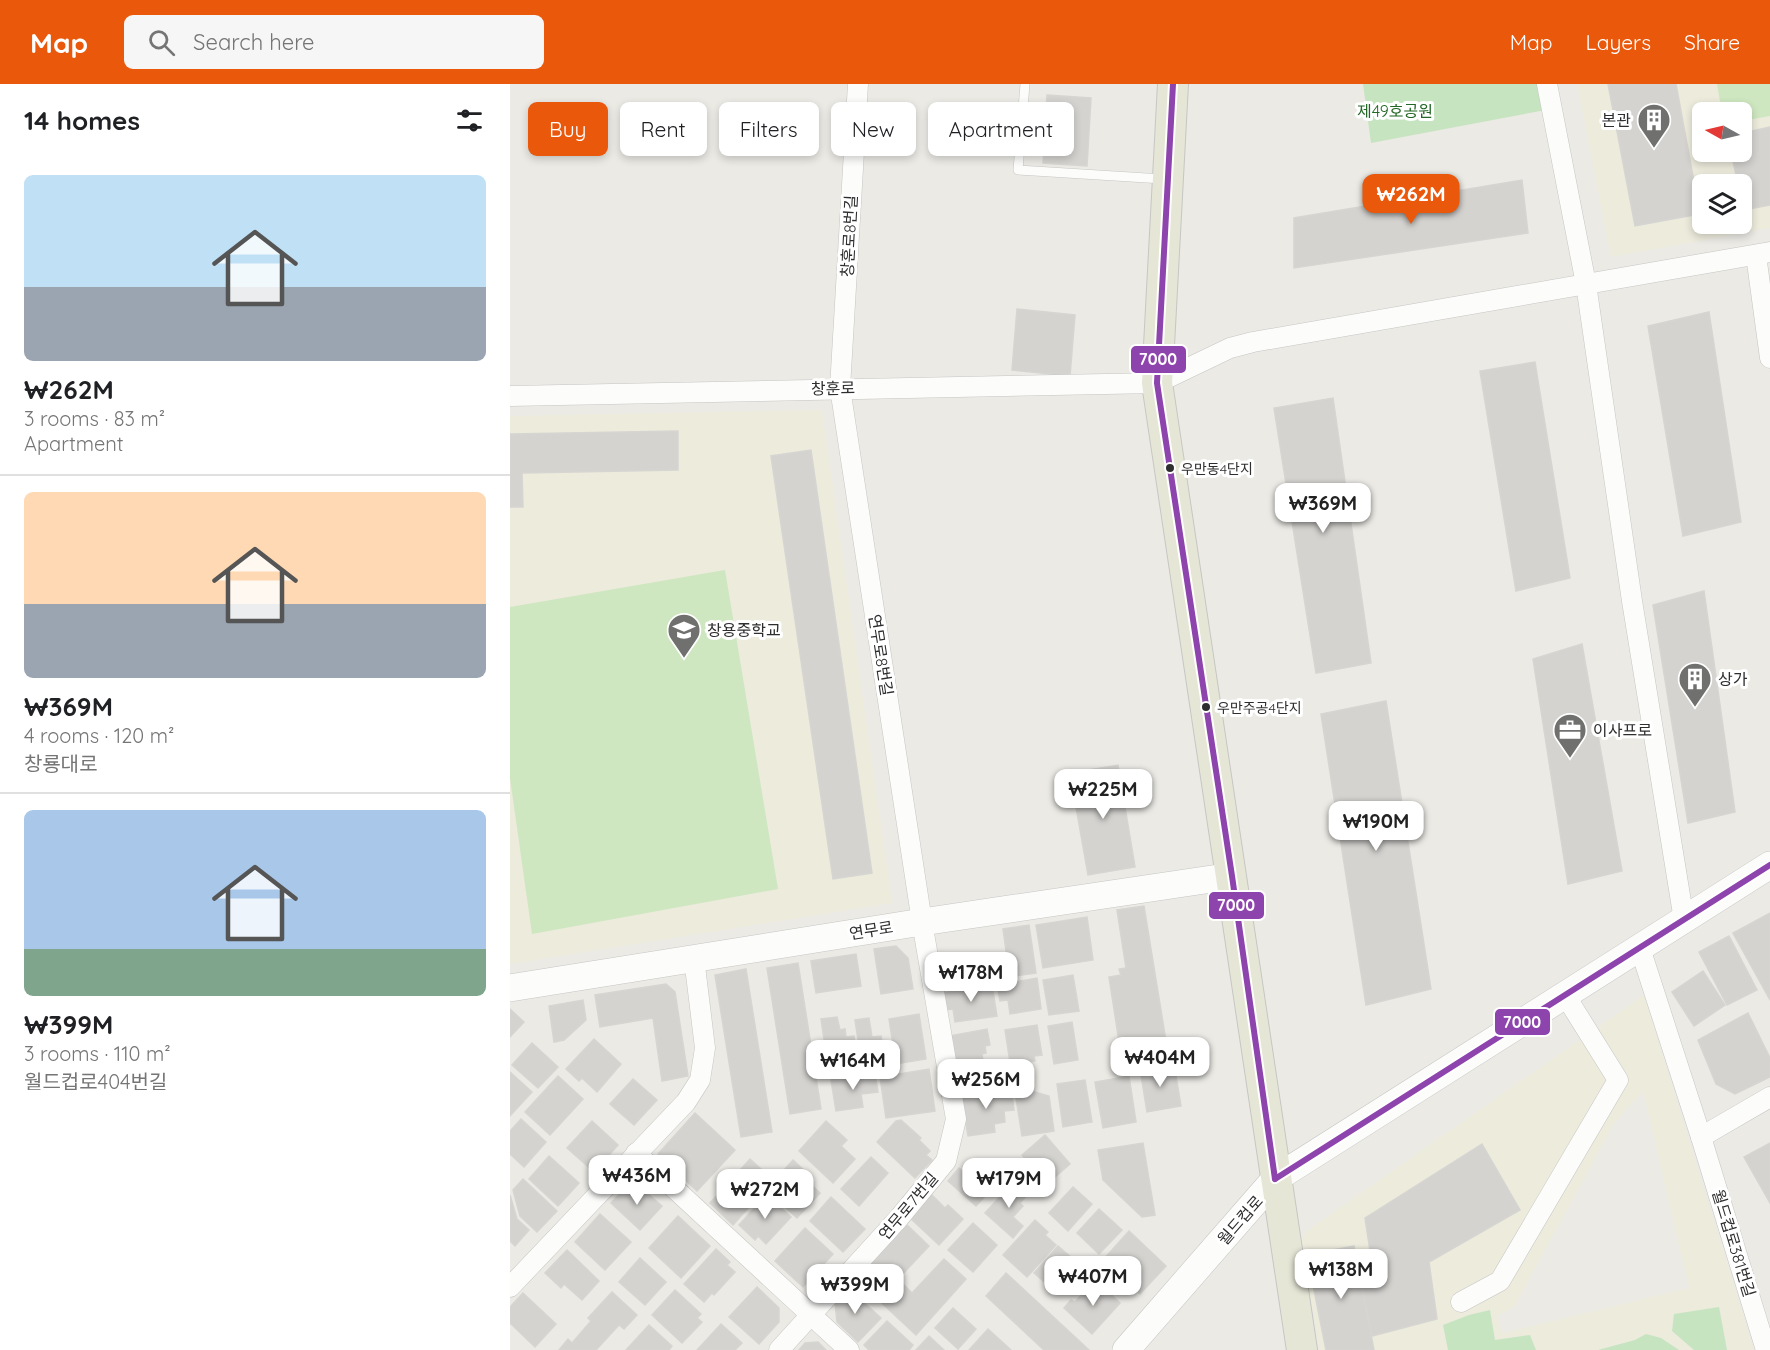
<!DOCTYPE html>
<meta charset="utf-8">
<style>
:root{--surface:#fff;--page:#f6f6f6;--text:#202124;--muted:#757577;--line:#e0e0e0;--accent:#ea580c}
body{margin:0;font-family:Quicksand,"Noto Sans KR",sans-serif;background:var(--page);color:var(--text);height:100vh;display:flex;flex-direction:column;font-size:22px;white-space:nowrap}
*{box-sizing:border-box;margin:0}
p{font-size:20px;color:var(--muted)}
.icon{flex:none;width:33px;height:33px;fill:none;stroke:currentColor;stroke-width:2;stroke-linecap:round;stroke-linejoin:round}
.map{position:relative;flex:1;overflow:hidden}
.details{display:flex;flex-direction:column;background:var(--surface);width:510px}
.details>*{flex:none}
.top-card{position:absolute;left:18px;top:18px;width:570px;height:54px;display:flex;gap:12px}
.needle{width:39px;rotate:278deg}
.buttons{position:absolute;left:1182px;top:18px;display:grid;gap:12px}
.buttons a{display:grid;place-items:center;width:60px;height:60px;border-radius:9px;background:var(--surface);box-shadow:0 3px 9px #0003;font-size:30px}
.price{position:absolute;translate:-50% -51px;padding:0 14px;border-radius:12px;background:#fff;color:#222;font-size:20px;line-height:39px;filter:drop-shadow(0 2px 3px #0008)}
.price::after{content:'';position:absolute;left:50%;top:36px;width:18px;height:14px;margin-left:-9px;background:inherit;clip-path:polygon(0 0,100% 0,50% 100%)}
.price.selected{background:var(--accent);color:#fff}
ul{padding:0;list-style:none}
li{display:grid;align-content:center;gap:12px;height:318px;padding:0 24px}
li+li{border-top:2px solid var(--line)}
li span{display:grid;place-items:center;height:186px;border-radius:9px;color:#555}
li>.icon{margin-inline-start:auto}
span .icon{width:108px;height:108px;fill:#fffc;stroke-width:1}
li b{font-size:26px}
h2{display:flex;justify-content:space-between;align-items:center;height:72px;padding:0 24px;font-size:26px}
.tag{padding:0 21px;border-radius:9px;background:var(--surface);box-shadow:0 3px 9px #0003;font-size:21px;line-height:54px}
.tag.selected{background:var(--accent);color:#fff}
header{display:flex;align-items:center;gap:36px;box-sizing:border-box;height:84px;padding:0 30px;background:var(--accent);color:#fff}
header strong{font-size:28px}
nav{display:flex;gap:33px;margin-inline-start:auto;font-size:21px}
.search{width:420px;height:54px;background:var(--page);display:flex;align-items:center;gap:15px;box-sizing:border-box;padding:0 21px;border-radius:9px;color:var(--muted);font-size:22px}
main{display:flex;flex:1;min-height:0}
.map>svg:first-child{display:block}
.education{fill:#ecebdc;fill-rule:evenodd}
.green{fill:#c7e4c1}
.pitch{fill:#cee7c0}
.building{fill:#d4d3d0;stroke:#d6d5d1;stroke-width:1.5}
.lines{fill:none;stroke-linecap:round;stroke-linejoin:round}
.lane-casing{stroke:#c6c5c4;stroke-width:10}
.street-casing{stroke:#c6c5c4;stroke-width:21}
.secondary-casing{stroke:#c6c5c4;stroke-width:28}
.primary-casing{stroke:#c6c6c4;stroke-width:32}
.lane{stroke:#fcfcfb;stroke-width:9}
.street{stroke:#fcfcfb;stroke-width:20}
.secondary{stroke:#fcfcfb;stroke-width:27}
.primary{stroke:#e6e6d7;stroke-width:30}
.bus-1-casing{stroke:#fff;stroke-width:10}
.bus-1{stroke:#8e44ad;stroke-width:6}
.bus-dot{fill:#2e2e2e;stroke:#fff;stroke-width:2}
.labels{text-anchor:middle;stroke-width:6;stroke-linejoin:round;paint-order:stroke}
.bus-label{font-size:14px;fill:#2e2e2e;stroke:#fff;text-anchor:start}
.park-label{font-size:16px;fill:#226725;stroke:#fff}
.poi-label{font-size:16px;fill:#2e2e2e;stroke:#fff;text-anchor:start}
.street-label{font-size:16px;fill:#2e2e2e;stroke:#fff}
.line-badge{stroke:#fff;stroke-width:2}
.badge-label{font-size:16px;text-anchor:middle;font-weight:bold;fill:#fff}
</style>
<header>
<strong>Map</strong>
<div class="search"><svg class="icon" aria-label="search" viewBox="0 0 24 24"><circle cx="10" cy="10" r="6"/><path d="M15 15l6 6"/></svg>Search here</div>
<nav><a>Map</a><a>Layers</a><a>Share</a></nav>
</header>
<main>
<section class="details">
<h2>14 homes<svg class="icon" aria-label="filters" viewBox="0 0 24 24"><path d="M4 7h16M4 17h16"/><circle cx="9" cy="7" r="2"/><circle cx="15" cy="17" r="2"/></svg></h2>
<ul>
<li><span style="background:linear-gradient(#bfe0f5 60%,#9aa5b1 0)"><svg class="icon" aria-label="home" viewBox="0 0 24 24"><path d="M3 11l9-7 9 7M6 9v11h12V9"/></svg></span><div><b>₩262M</b><p>3 rooms · 83 m²</p><p>Apartment</p></div></li>
<li><span style="background:linear-gradient(#ffd9b3 60%,#9aa5b1 0)"><svg class="icon" aria-label="home" viewBox="0 0 24 24"><path d="M3 11l9-7 9 7M6 9v11h12V9"/></svg></span><div><b>₩369M</b><p>4 rooms · 120 m²</p><p>창룡대로</p></div></li>
<li><span style="background:linear-gradient(#a9c7e8 75%,#7fa58c 0)"><svg class="icon" aria-label="home" viewBox="0 0 24 24"><path d="M3 11l9-7 9 7M6 9v11h12V9"/></svg></span><div><b>₩399M</b><p>3 rooms · 110 m²</p><p>월드컵로404번길</p></div></li>
</ul>
</section>
<div class="map">
<svg width="1260" height="1266" viewBox="0 0 1260 1266">
<rect width="100%" height="100%" fill="#ebeae5"/>
<!-- education -->
<g class="education">
<path d="M1067 0H1260V144L1101 173ZM1192 28H1232V68H1192ZM1192 100H1232V140H1192Z"/>
<path d="M312 326 382 819 0 880V332Z"/>
<path d="M1134 911 1244 1266H1217L1209 1224 1162 1247 1184 1266H1169L1151 1254 1136 1250 1125 1256 1088 1266H1026L1020 1251 985 1256 980 1227 934 1241 938 1266H810L790 1161 794 1149ZM1133 1007 1179 1204 993 1249 987 1232 1004 1223 1105 1038Z"/>
</g>
<!-- green -->
<g class="green">
<path d="M853 0H1037L1041 25 861 59Z"/>
<path d="M1209 1223 1217 1266H1184L1162 1247 1164 1230Z"/>
<path d="M980 1226 985 1256 1020 1251 1026 1266H938L933 1241 959 1231Z"/>
<path d="M1136 1250 1151 1254 1169 1266H1088L1125 1256Z"/>
</g>
<!-- pitch -->
<g class="pitch">
<path d="M1207 0H1260V32L1232 37V28H1212Z"/>
<path d="M215 486 268 805 22 850 0 694V523Z"/>
</g>
<!-- building -->
<g class="building">
<path d="M1098 0H1166L1190 130 1125 142Z"/>
<path d="M537 11 581 14 577 82 533 79Z"/>
<path d="M1260 43V121L1233 126 1232 100H1228L1221 68H1232V49Z"/>
<path d="M1012 96 1018 149 784 184V134Z"/>
<path d="M507 225 565 231 560 292 502 286Z"/>
<path d="M1199 228 1231 438 1173 452 1138 242Z"/>
<path d="M1025 278 1060 494 1006 507 970 287Z"/>
<path d="M823 314 861 579 806 589 764 324Z"/>
<path d="M168 347V386L12 389 13 423H0V350Z"/>
<path d="M301 366 362 789 323 795 261 372Z"/>
<path d="M1194 507 1225 728 1178 739 1143 521Z"/>
<path d="M1072 560 1112 787 1058 800 1023 575Z"/>
<path d="M876 617 921 905 856 921 811 630Z"/>
<path d="M608 681 625 783 578 791 560 689Z"/>
<path d="M634 822 656 957 610 964 599 893 611 891 609 885 616 884 607 826Z"/>
<path d="M1260 829V916L1223 849Z"/>
<path d="M577 833 583 876 533 884 526 841Z"/>
<path d="M519 841 526 889 490 894 488 876 497 874 493 845Z"/>
<path d="M1219 852 1247 906 1217 921 1189 868Z"/>
<path d="M386 862 398 874 403 905 371 910 364 865Z"/>
<path d="M346 870 351 902 306 909 301 877Z"/>
<path d="M288 879 311 1025 280 1030 257 884Z"/>
<path d="M236 885 262 1048 231 1053 205 891Z"/>
<path d="M1193 887 1215 921 1184 942 1162 908Z"/>
<path d="M563 891 569 927 539 931 533 896Z"/>
<path d="M527 894 531 925 500 930 498 916 490 917 487 901Z"/>
<path d="M156 900 165 908 178 992 152 997 143 934 90 943 85 911Z"/>
<path d="M482 901 487 932 445 938 443 925 436 926 433 909Z"/>
<path d="M73 916 76 936 54 956 44 958 39 922Z"/>
<path d="M0 925 14 938 0 953Z"/>
<path d="M1238 929 1260 974V993L1225 1010 1206 1000 1188 956Z"/>
<path d="M409 930 416 975 386 980 379 935Z"/>
<path d="M327 933 330 946 335 945 336 953 344 952 349 985 319 989 311 935Z"/>
<path d="M359 934 362 953 371 952 377 985 353 989 345 936Z"/>
<path d="M562 938 568 976 544 980 538 942Z"/>
<path d="M527 941 532 971 524 972 525 977 520 978 521 982 501 985 495 946Z"/>
<path d="M477 945 480 961 475 962 476 969 472 970 475 990 446 994 439 952Z"/>
<path d="M84 955 111 980 87 1008 72 994 69 997 56 985Z"/>
<path d="M22 959 48 983 28 1004 2 981Z"/>
<path d="M664 980 671 1022 637 1028 630 985Z"/>
<path d="M419 985 425 1027 376 1034 370 993Z"/>
<path d="M0 988 22 1008 0 1032Z"/>
<path d="M365 989 368 1008 351 1010 353 1023 326 1027 321 996Z"/>
<path d="M48 992 73 1015 40 1051 15 1028Z"/>
<path d="M619 992 626 1038 593 1044 585 998Z"/>
<path d="M123 995 147 1016 124 1041 100 1020Z"/>
<path d="M575 996 582 1038 553 1043 547 1000Z"/>
<path d="M501 1003 504 1026 494 1027 495 1038 484 1040 485 1048 458 1052 451 1011Z"/>
<path d="M518 1006 539 1012 544 1047 512 1052 505 1008Z"/>
<path d="M185 1029 225 1066 187 1107 148 1070Z"/>
<path d="M11 1035 36 1058 14 1083 0 1070V1047Z"/>
<path d="M391 1036 411 1054 409 1056 420 1067 416 1071 422 1076 405 1094 367 1058 386 1037Z"/>
<path d="M82 1037 108 1061 84 1088 57 1064Z"/>
<path d="M316 1037 337 1056 331 1062 345 1075 323 1099 289 1067Z"/>
<path d="M535 1051 560 1080 537 1100 512 1071Z"/>
<path d="M633 1059 645 1131 632 1133 593 1096 588 1066Z"/>
<path d="M1260 1059V1119L1234 1073Z"/>
<path d="M972 1060 1010 1126 919 1178 927 1235 862 1252 849 1190 863 1186 855 1134Z"/>
<path d="M39 1072 69 1099 48 1122 19 1095Z"/>
<path d="M361 1073 378 1089 349 1122 331 1105Z"/>
<path d="M240 1075 263 1096 223 1141 200 1119Z"/>
<path d="M283 1076 298 1090 294 1094 310 1109 287 1134 256 1106Z"/>
<path d="M464 1079 474 1089 479 1084 491 1095 466 1122 438 1097 449 1084 455 1089Z"/>
<path d="M13 1095 47 1127 27 1148 10 1132 3 1106Z"/>
<path d="M505 1096 519 1109 510 1119 513 1122 503 1133 513 1142 503 1154 475 1129Z"/>
<path d="M128 1101 152 1122 130 1146 101 1119 116 1103 122 1108Z"/>
<path d="M563 1103 582 1120 558 1147 539 1129Z"/>
<path d="M257 1110 281 1133 256 1160 248 1152 245 1156 229 1141Z"/>
<path d="M421 1110 435 1124 438 1121 453 1135 429 1161 399 1133Z"/>
<path d="M0 1111 7 1135 19 1146 5 1162 0 1157Z"/>
<path d="M321 1113 355 1145 333 1168 300 1137Z"/>
<path d="M589 1125 612 1146 589 1170 567 1149Z"/>
<path d="M90 1130 121 1158 95 1186 65 1158Z"/>
<path d="M168 1132 200 1162 171 1194 139 1164Z"/>
<path d="M525 1136 538 1148 535 1151 546 1161 517 1193 493 1171Z"/>
<path d="M463 1139 487 1161 463 1188 438 1166Z"/>
<path d="M396 1140 419 1162 388 1195 402 1209 434 1175 456 1195 406 1251 346 1195Z"/>
<path d="M295 1144 323 1170 293 1203 265 1177Z"/>
<path d="M619 1147 656 1182 630 1210 593 1176Z"/>
<path d="M548 1162 563 1175 560 1178 565 1183 557 1192 560 1194 547 1209 524 1189Z"/>
<path d="M844 1162 864 1266H816L797 1171Z"/>
<path d="M206 1165 220 1178 217 1181 225 1188 204 1211 202 1209 194 1218 174 1200Z"/>
<path d="M57 1166 89 1197 72 1216 54 1200 51 1204 35 1189Z"/>
<path d="M130 1174 156 1198 135 1221 109 1198Z"/>
<path d="M496 1189 579 1266H534L476 1212Z"/>
<path d="M585 1195 610 1219 582 1250 554 1224 561 1216 565 1218Z"/>
<path d="M247 1203 269 1224V1238L249 1260 219 1233Z"/>
<path d="M338 1204 371 1234 348 1258 327 1238 325 1219Z"/>
<path d="M165 1206 191 1230 187 1234 192 1238 172 1259 142 1231Z"/>
<path d="M102 1208 127 1231 114 1245 109 1241 86 1266H49L58 1255 62 1259 81 1237 78 1234Z"/>
<path d="M13 1209 46 1240 25 1263 0 1239V1223Z"/>
<path d="M443 1224 466 1245 448 1265 425 1244Z"/>
<path d="M377 1237 403 1261 399 1266H359L354 1261Z"/>
<path d="M211 1240 232 1259 225 1266H187Z"/>
<path d="M139 1241 162 1262 159 1266H116Z"/>
<path d="M478 1245 501 1266H459Z"/>
<path d="M419 1252 434 1266H406Z"/>
<path d="M308 1258 316 1266H289L295 1259Z"/>
</g>
<g class="lines">
<!-- lane casing -->
<g class="lane-casing">
<path id="lane" d="M515 0 508 86 653 95"/>
</g>
<!-- street casing -->
<g class="street-casing">
<g id="street">
<path d="M1037 0 1076 200 1122 517 1174 836"/>
<path d="M1246 171 1260 274"/>
<path d="M0 312 647 299 720 264 743 258 1260 168"/>
<path d="M1130 864 1191 1053 1256 1266"/>
<path d="M1191 1053 1260 1013"/>
<path d="M126 1069 339 1266"/>
<path d="M0 1203 176 1018 190 996 195 964 184 874"/>
<path d="M951 1218 990 1197 1108 996 1055 911"/>
<path d="M269 1266 389 1134 436 1077 446 1035 412 838 330 304 348 0"/>
</g>
</g>
<!-- secondary casing -->
<g class="secondary-casing">
<g id="secondary">
<path d="M0 904 412 838 722 792"/>
<path d="M616 1266 765 1095 1260 781"/>
</g>
</g>
<!-- primary casing -->
<g class="primary-casing">
<path id="primary" d="M663 0 647 299 792 1266"/>
</g>
<!-- lane -->
<use href="#lane" class="lane"/>
<!-- street -->
<use href="#street" class="street"/>
<!-- secondary -->
<use href="#secondary" class="secondary"/>
<!-- primary -->
<use href="#primary" class="primary"/>
<!-- bus-1 casing -->
<g class="bus-1-casing">
<g id="bus-1">
<path d="M663 0 647 299 722 792 765 1095"/>
<path d="M765 1095 1260 781"/>
</g>
</g>
<!-- bus-1 -->
<use href="#bus-1" class="bus-1"/>
</g>
<!-- icons -->
<defs>
<g id="building-pin" transform="scale(1.725)"><path d="M0 17L-7.5 6A9.5 9.5 0 1 1 7.5 6Z" fill="#70706e" stroke="#fff"/><path d="M-4-6H4V6H1V3H-1V6H-4ZM-2.5-4.3h1.7v1.8h-1.7ZM.8-4.3h1.7v1.8H.8ZM-2.5-1h1.7V.8h-1.7ZM.8-1h1.7V.8H.8Z" fill="#fff"/></g>
<g id="school-pin" transform="scale(1.725)"><path d="M0 17L-7.5 6A9.5 9.5 0 1 1 7.5 6Z" fill="#70706e" stroke="#fff"/><path d="M0-5L7-2L0 1L-7-2ZM-4 1L0 2.5L4 1V4Q0 6-4 4Z" fill="#fff"/></g>
<g id="office-pin" transform="scale(1.725)"><path d="M0 17L-7.5 6A9.5 9.5 0 1 1 7.5 6Z" fill="#70706e" stroke="#fff"/><path d="M-6-3h4V-5.5h4V-3h4V5H-6ZM-1-4.5V-3h2v-1.5ZM-6 0V1H6V0Z" fill="#fff"/></g>
</defs>
<g fill-rule="evenodd">
<use href="#building-pin" x="1144" y="36"/>
<use href="#school-pin" x="174" y="546"/>
<use href="#building-pin" x="1185" y="595"/>
<use href="#office-pin" x="1060" y="646"/>
</g>
<!-- markers -->
<g class="bus-dot">
<circle cx="660" cy="384" r="5"/>
<circle cx="696" cy="623" r="5"/>
</g>
<g class="labels">
<!-- bus labels -->
<g class="bus-label">
<text x="671" y="390">우만동4단지</text>
<text x="707" y="629">우만주공4단지</text>
</g>
<!-- park labels -->
<g class="park-label">
<text x="885" y="33">제49호공원</text>
</g>
<!-- poi labels -->
<g class="poi-label">
<text x="1121" y="42" text-anchor="end">본관</text>
<text x="197" y="552">창용중학교</text>
<text x="1208" y="601">상가</text>
<text x="1083" y="652">이사프로</text>
</g>
<!-- street labels -->
<g class="street-label">
<text transform="translate(339 152) rotate(-87)" y="6">창훈로8번길</text>
<text transform="translate(323 304) rotate(-1)" y="6">창훈로</text>
<text transform="translate(371 571) rotate(81)" y="6">연무로8번길</text>
<text transform="translate(361 846) rotate(-9)" y="6">연무로</text>
<text transform="translate(398 1122) rotate(-50)" y="6">연무로7번길</text>
<text transform="translate(730 1136) rotate(-49)" y="6">월드컵로</text>
<text transform="translate(1224 1159) rotate(73)" y="6">월드컵로381번길</text>
</g>
</g>
<g class="line-badge">
<rect x="620" y="261" width="57" height="29" rx="6" fill="#8e44ad"/>
<rect x="698" y="807" width="57" height="29" rx="6" fill="#8e44ad"/>
<rect x="984" y="924" width="57" height="28" rx="6" fill="#8e44ad"/>
</g>
<g class="badge-label">
<text x="648" y="281">7000</text>
<text x="726" y="827">7000</text>
<text x="1012" y="944">7000</text>
</g>
</svg>
<div class="buttons">
<a><svg class="needle" viewBox="-14 -14 28 28"><path d="M0-13l5 13h-10z" fill="#e53935"/><path d="M0 13l5-13h-10z" fill="#757577"/></svg></a>
<a><svg class="icon" aria-label="layers" viewBox="0 0 24 24"><path d="M12 4l9 5-9 5-9-5zM3 14l9 5 9-5"/></svg></a>
</div>
<b class="price selected" style="left:901px;top:141px">₩262M</b>
<b class="price" style="left:813px;top:450px">₩369M</b>
<b class="price" style="left:593px;top:736px">₩225M</b>
<b class="price" style="left:866px;top:768px">₩190M</b>
<b class="price" style="left:461px;top:919px">₩178M</b>
<b class="price" style="left:650px;top:1004px">₩404M</b>
<b class="price" style="left:343px;top:1007px">₩164M</b>
<b class="price" style="left:476px;top:1026px">₩256M</b>
<b class="price" style="left:127px;top:1122px">₩436M</b>
<b class="price" style="left:499px;top:1125px">₩179M</b>
<b class="price" style="left:255px;top:1136px">₩272M</b>
<b class="price" style="left:831px;top:1216px">₩138M</b>
<b class="price" style="left:583px;top:1223px">₩407M</b>
<b class="price" style="left:345px;top:1231px">₩399M</b>
<div class="top-card">
<a class="tag selected">Buy</a>
<a class="tag">Rent</a>
<a class="tag">Filters</a>
<a class="tag">New</a>
<a class="tag">Apartment</a>
</div>
</div>
</main>
